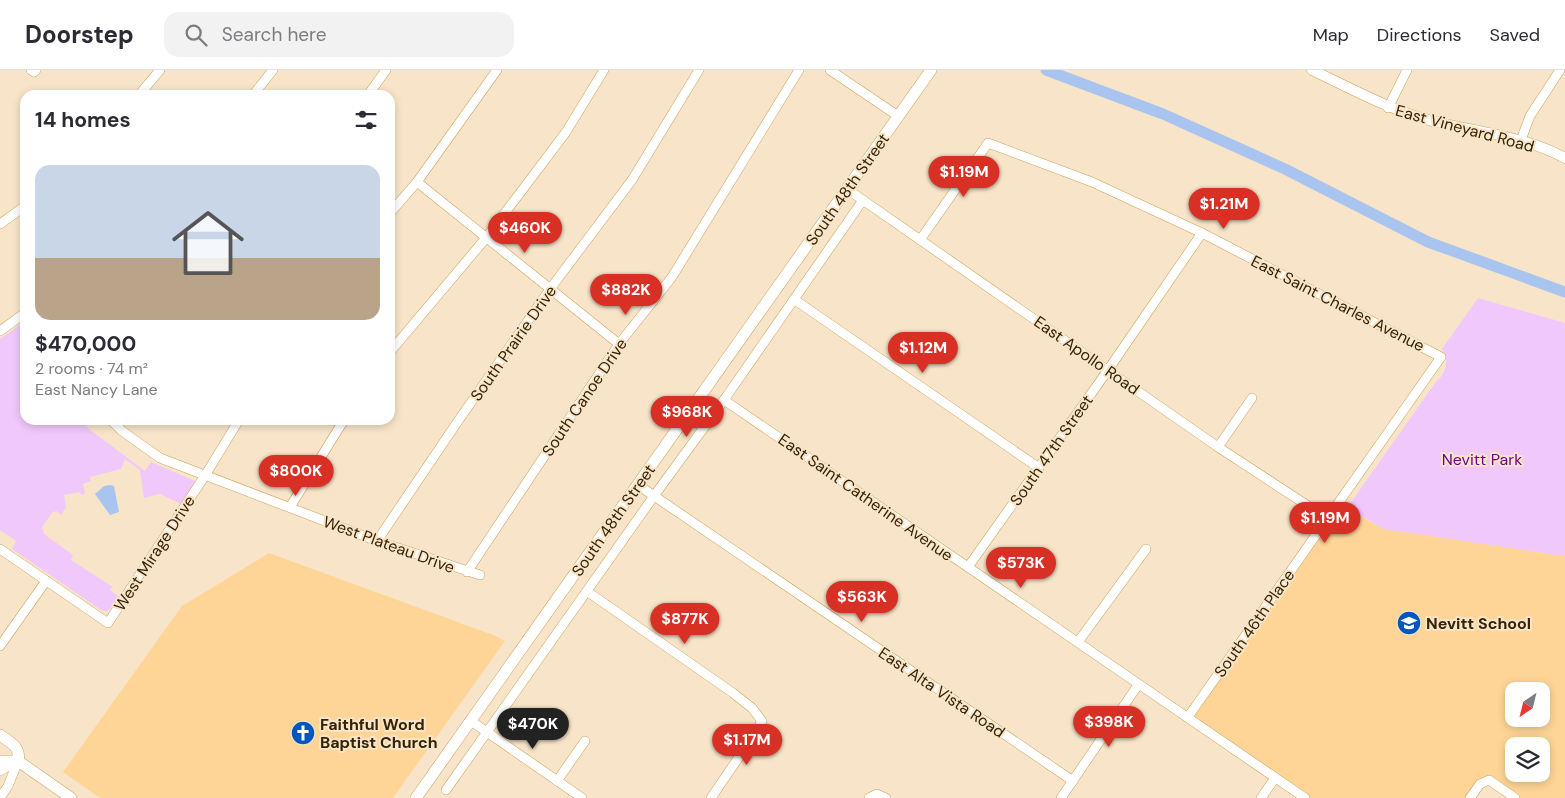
<!DOCTYPE html>
<meta charset="utf-8">
<style>
:root{--surface:#fff;--page:#f2f2f3;--text:#2b2b33;--muted:#7c7c81;--line:#e1e1e2;--accent:#d93025}
body{margin:0;font-family:"DM Sans",sans-serif;background:var(--page);color:var(--text);height:100vh;display:flex;flex-direction:column;font-size:19px;white-space:nowrap}
*{box-sizing:border-box;margin:0}
p{font-size:16px;color:var(--muted)}
.icon{flex:none;width:28px;height:28px;fill:none;stroke:currentColor;stroke-width:2;stroke-linecap:round;stroke-linejoin:round}
.map{position:relative;flex:1;overflow:hidden}
.side{position:absolute;left:20px;top:20px;width:375px;height:335px;display:flex;flex-direction:column;background:var(--surface);border-radius:15px;box-shadow:0 2px 8px #0003}
.side>*{flex:none}
.needle{width:32px;rotate:215deg}
.tools{position:absolute;left:1505px;top:612px;display:grid;gap:10px}
.tools a{display:grid;place-items:center;width:45px;height:45px;border-radius:10px;background:var(--surface);box-shadow:0 2px 8px #0003;font-size:25px}
.price{position:absolute;translate:-50% -42px;padding:0 11px;border-radius:18px;background:var(--accent);color:#fff;font-size:16px;line-height:32px;filter:drop-shadow(0 1px 2px #0008)}
.price::after{content:'';position:absolute;left:50%;top:30px;width:15px;height:11px;margin-left:-8px;background:inherit;clip-path:polygon(0 0,100% 0,50% 100%)}
.price.active{background:#222;color:#fff}
ul{padding:0;list-style:none}
li{display:grid;align-content:center;gap:10px;height:265px;padding:0 15px}
li+li{border-top:1px solid var(--line)}
li span{display:grid;place-items:center;height:155px;border-radius:15px;color:#555}
li>.icon{margin-inline-start:auto}
span .icon{width:90px;height:90px;fill:#fffc;stroke-width:1}
li b{font-size:21px}
h2{display:flex;justify-content:space-between;align-items:center;height:60px;padding:0 15px;font-size:21px}
header{display:flex;align-items:center;gap:30px;box-sizing:border-box;height:70px;padding:0 25px;background:var(--surface);border-bottom:1px solid var(--line)}
header strong{font-size:24px}
nav{display:flex;gap:28px;margin-inline-start:auto;font-size:18px}
.search{width:350px;height:45px;background:var(--page);display:flex;align-items:center;gap:12px;box-sizing:border-box;padding:0 18px;border-radius:15px;color:var(--muted);font-size:19px}
.map>svg:first-child{display:block}
.built{fill:#fed596;fill-rule:evenodd}
.green{fill:#f0c8fc}
.water{fill:#a9c5ef}
.lines{fill:none;stroke-linecap:round;stroke-linejoin:round}
.canal{stroke:#a9c5ef;stroke-width:11}
.minor-casing{stroke:#cca057;stroke-width:10}
.tertiary-casing{stroke:#cca057;stroke-width:11}
.secondary-casing{stroke:#cca057;stroke-width:12}
.minor{stroke:#fff;stroke-width:9}
.tertiary{stroke:#fff;stroke-width:10}
.secondary{stroke:#fff;stroke-width:11}
.labels{text-anchor:middle;stroke-width:4;stroke-linejoin:round;paint-order:stroke}
.street-label{font-size:16px;fill:#352303;stroke:#f8e5c9}
.park-label{font-size:16px;fill:#71008a;stroke:#f8e5c9}
.poi-label{font-size:16px;font-weight:bold;fill:#352303;stroke:#f8e5c9;text-anchor:start}
</style>
<header>
<strong>Doorstep</strong>
<div class="search"><svg class="icon" aria-label="search" viewBox="0 0 24 24"><circle cx="10" cy="10" r="6"/><path d="M15 15l6 6"/></svg>Search here</div>
<nav><a>Map</a><a>Directions</a><a>Saved</a></nav>
</header>
<div class="map">
<svg width="1565" height="728" viewBox="0 0 1565 728">
<rect width="100%" height="100%" fill="#f8e5c9"/>
<!-- built -->
<g class="built">
<path d="M1338 434 1384 459 1565 486V728H1515L1488 710 1470 728H1305L1188 647ZM1514 621H1541V649H1514ZM1514 676H1541V704H1514Z"/>
<path d="M269 483 496 566 505 571 393 728H100L63 702 182 536Z"/>
</g>
<!-- green -->
<g class="green">
<path d="M1478 228 1565 253V486L1384 459 1347 438 1435 313C1446 303 1450 293 1442 279Z"/>
<path d="M25 254V350H82L89 359 145 401 151 392 195 411 181 434 160 424 144 428 140 400 125 389 121 399 90 407 91 411 83 414 85 424 81 425 80 422 64 425 66 437 61 445 56 441 52 443 42 457 44 464 73 485 71 490 113 517 110 520 119 527 110 539 107 541 101 540 12 479 16 471 0 460V269L20 255Z"/>
</g>
<!-- water -->
<path class="water" d="M110 415 114 416 119 442 110 445 95 424 104 416Z"/>
<g class="lines">
<!-- canal -->
<path class="canal" d="M1046 0 1163 44 1285 99 1428 172 1565 222"/>
<!-- minor casing -->
<g class="minor-casing">
<g id="minor">
<path d="M31 0 34 2 36 0"/>
<path d="M830 0 898 46"/>
<path d="M139 25 160 0"/>
<path d="M253 25 273 0"/>
<path d="M368 25 386 0"/>
<path d="M1388 38 1407 0"/>
<path d="M1521 70 1530 46 1560 0"/>
<path d="M417 112 619 274"/>
<path d="M847 119 1218 377 1328 449"/>
<path d="M390 143 417 112 497 0"/>
<path d="M0 154 25 136"/>
<path d="M920 170 988 73 1092 112 1202 163 1441 287 1188 647"/>
<path d="M795 230 1039 398"/>
<path d="M0 261 25 243"/>
<path d="M390 282 486 168 566 62 604 0"/>
<path d="M724 330 1305 728"/>
<path d="M111 350 122 361 160 388 377 471 480 505"/>
<path d="M1218 377 1252 328"/>
<path d="M638 415 1073 711"/>
<path d="M290 437 344 350"/>
<path d="M377 471 456 354 550 219 632 110 699 0"/>
<path d="M0 479 108 553 206 404 239 350"/>
<path d="M968 497 1108 300 1202 163"/>
<path d="M467 502 619 274 672 207 799 0"/>
<path d="M588 522 733 623 752 638 762 651 754 665 711 728"/>
<path d="M1078 572 1146 479"/>
<path d="M0 576 46 511"/>
<path d="M471 651 582 728"/>
<path d="M0 701 18 691"/>
<path d="M557 711 585 671"/>
<path d="M446 720 654 426 724 330 863 130"/>
<path d="M0 728 8 716 18 691"/>
<path d="M869 728 877 724 886 728"/>
<path d="M1061 728 1138 615"/>
<path d="M1261 728 1275 708"/>
<path d="M1470 728 1480 714 1489 710 1515 728"/>
</g>
</g>
<!-- tertiary casing -->
<g class="tertiary-casing">
<path id="tertiary" d="M1312 0C1352 19 1390 40 1432 51 1477 62 1524 66 1565 88"/>
</g>
<!-- secondary casing -->
<g class="secondary-casing">
<g id="secondary">
<path d="M0 665C11 673 21 677 18 691"/>
<path d="M0 691H18L71 728"/>
<path d="M416 728 931 0"/>
</g>
</g>
<!-- minor -->
<use href="#minor" class="minor"/>
<!-- tertiary -->
<use href="#tertiary" class="tertiary"/>
<!-- secondary -->
<use href="#secondary" class="secondary"/>
</g>
<!-- icons -->
<defs>
<g id="school-disc" transform="scale(1.25)"><circle r="9.5" fill="#0056bf" stroke="#f8e5c9"/><path d="M0-5L7-2L0 1L-7-2ZM-4 1L0 2.5L4 1V4Q0 6-4 4Z" fill="#fff"/></g>
<g id="church-disc" transform="scale(1.25)"><circle r="9.5" fill="#0056bf" stroke="#f8e5c9"/><path d="M-1.2-6h2.4v3.5h3.3v2.4h-3.3V6h-2.4V-.1h-3.3v-2.4h3.3Z" fill="#fff"/></g>
</defs>
<g fill-rule="evenodd">
<use href="#school-disc" x="1409" y="553"/>
<use href="#church-disc" x="303" y="663"/>
</g>
<g class="labels">
<!-- street labels -->
<g class="street-label">
<text transform="translate(1465 58) rotate(15)" y="6">East Vineyard Road</text>
<text transform="translate(847 119) rotate(-55)" y="6">South 48th Street</text>
<text transform="translate(1338 233) rotate(27)" y="6">East Saint Charles Avenue</text>
<text transform="translate(513 273) rotate(-55)" y="6">South Prairie Drive</text>
<text transform="translate(1087 285) rotate(35)" y="6">East Apollo Road</text>
<text transform="translate(584 327) rotate(-56)" y="6">South Canoe Drive</text>
<text transform="translate(1051 380) rotate(-55)" y="6">South 47th Street</text>
<text transform="translate(866 427) rotate(35)" y="6">East Saint Catherine Avenue</text>
<text transform="translate(613 450) rotate(-55)" y="6">South 48th Street</text>
<text transform="translate(389 474) rotate(20)" y="6">West Plateau Drive</text>
<text transform="translate(154 483) rotate(-57)" y="6">West Mirage Drive</text>
<text transform="translate(1254 553) rotate(-55)" y="6">South 46th Place</text>
<text transform="translate(942 622) rotate(34)" y="6">East Alta Vista Road</text>
</g>
<!-- park labels -->
<g class="park-label">
<text x="1482" y="395">Nevitt Park</text>
</g>
<!-- poi labels -->
<g class="poi-label">
<text x="1426" y="559">Nevitt School</text>
<text x="320" y="660">Faithful Word<tspan x="320" dy="18">Baptist Church</tspan></text>
</g>
</g>
</svg>
<div class="tools">
<a><svg class="needle" viewBox="-14 -14 28 28"><path d="M0-13l5 13h-10z" fill="#e53935"/><path d="M0 13l5-13h-10z" fill="#7c7c81"/></svg></a>
<a><svg class="icon" aria-label="layers" viewBox="0 0 24 24"><path d="M12 4l9 5-9 5-9-5zM3 14l9 5 9-5"/></svg></a>
</div>
<b class="price" style="left:964px;top:128px">$1.19M</b>
<b class="price" style="left:1224px;top:160px">$1.21M</b>
<b class="price" style="left:525px;top:184px">$460K</b>
<b class="price" style="left:626px;top:246px">$882K</b>
<b class="price" style="left:923px;top:304px">$1.12M</b>
<b class="price" style="left:687px;top:368px">$968K</b>
<b class="price" style="left:296px;top:427px">$800K</b>
<b class="price" style="left:1325px;top:474px">$1.19M</b>
<b class="price" style="left:1021px;top:519px">$573K</b>
<b class="price" style="left:862px;top:553px">$563K</b>
<b class="price" style="left:685px;top:575px">$877K</b>
<b class="price" style="left:1109px;top:678px">$398K</b>
<b class="price active" style="left:533px;top:680px">$470K</b>
<b class="price" style="left:747px;top:696px">$1.17M</b>
<section class="side">
<h2>14 homes<svg class="icon" aria-label="filters" viewBox="0 0 24 24"><path d="M4 7h16M4 17h16"/><circle cx="9" cy="7" r="2"/><circle cx="15" cy="17" r="2"/></svg></h2>
<ul>
<li><span style="background:linear-gradient(#c9d6e8 60%,#b9a48a 0)"><svg class="icon" aria-label="home" viewBox="0 0 24 24"><path d="M3 11l9-7 9 7M6 9v11h12V9"/></svg></span><div><b>$470,000</b><p>2 rooms · 74 m²</p><p>East Nancy Lane</p></div></li>
</ul>
</section>
</div>
